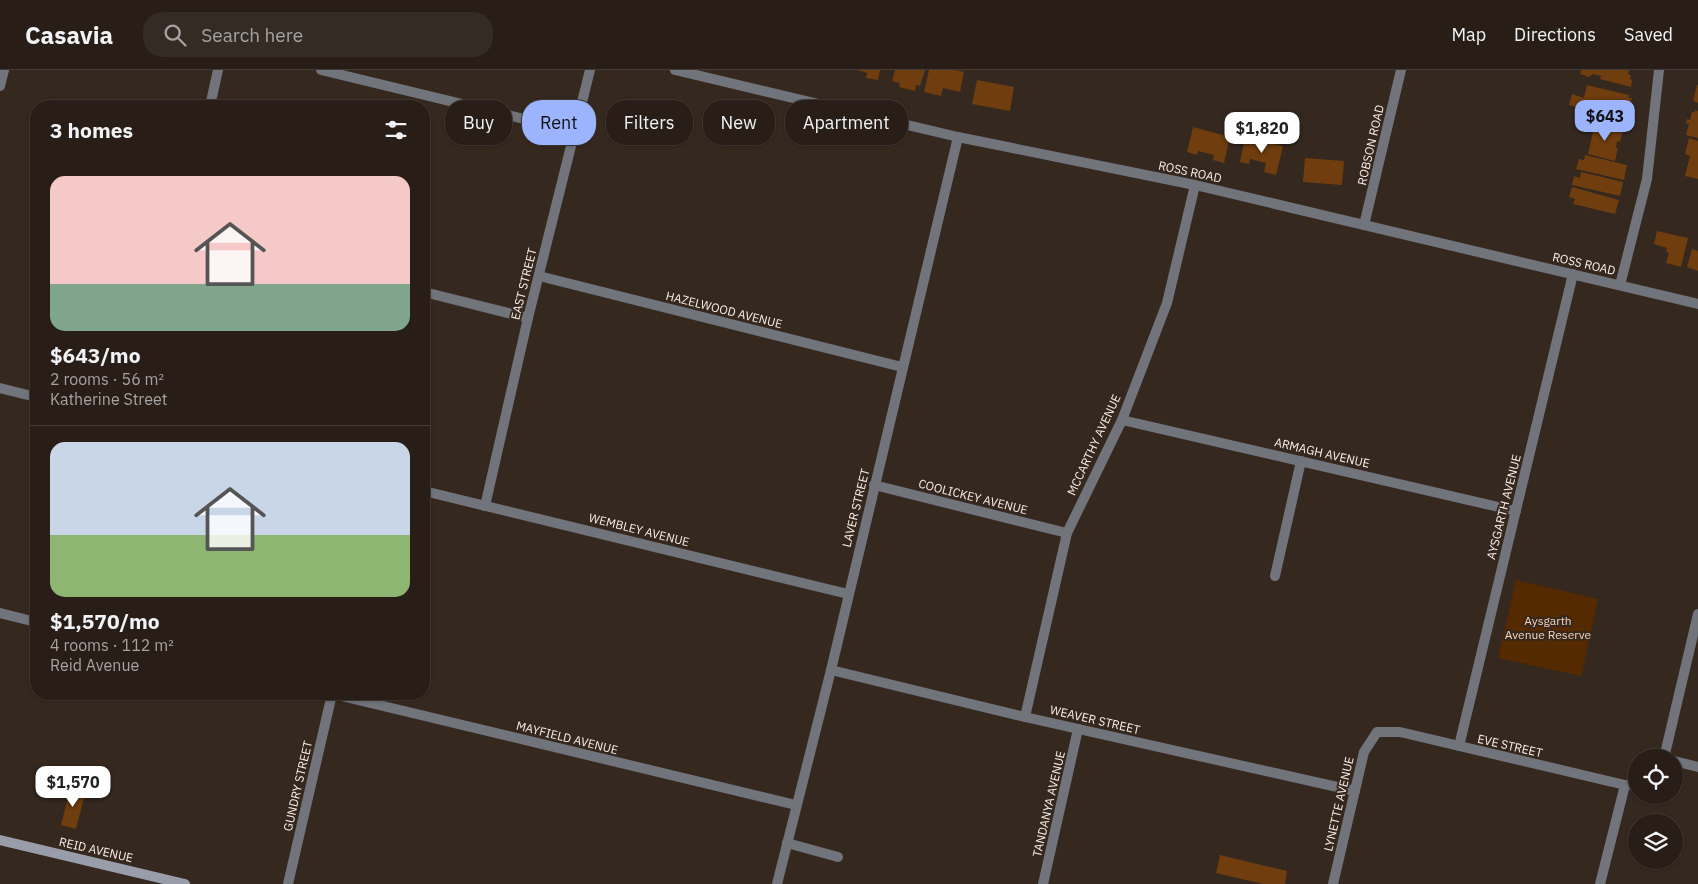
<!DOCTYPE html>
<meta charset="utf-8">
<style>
:root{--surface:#281e17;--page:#342b24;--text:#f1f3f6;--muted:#a5a2a1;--line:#443c36;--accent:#9cb4fd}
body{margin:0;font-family:"IBM Plex Sans",sans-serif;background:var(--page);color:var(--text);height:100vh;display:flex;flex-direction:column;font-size:19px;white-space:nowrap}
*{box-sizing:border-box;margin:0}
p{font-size:16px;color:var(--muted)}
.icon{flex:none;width:28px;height:28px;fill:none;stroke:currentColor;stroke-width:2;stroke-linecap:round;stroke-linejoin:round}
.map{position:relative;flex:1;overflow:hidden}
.sheet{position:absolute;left:30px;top:30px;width:400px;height:600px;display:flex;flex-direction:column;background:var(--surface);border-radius:20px;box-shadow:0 1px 4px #0004,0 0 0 1px var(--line)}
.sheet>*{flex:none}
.hud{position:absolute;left:445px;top:30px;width:475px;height:45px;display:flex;gap:10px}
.buttons{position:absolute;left:1628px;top:679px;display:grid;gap:10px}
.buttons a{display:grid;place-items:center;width:55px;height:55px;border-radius:50%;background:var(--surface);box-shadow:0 1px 4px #0004,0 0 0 1px var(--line);font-size:25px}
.price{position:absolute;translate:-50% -42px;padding:0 11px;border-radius:10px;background:#fff;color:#222;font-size:16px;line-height:32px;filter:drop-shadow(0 1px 2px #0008)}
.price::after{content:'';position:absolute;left:50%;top:30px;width:15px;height:11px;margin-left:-8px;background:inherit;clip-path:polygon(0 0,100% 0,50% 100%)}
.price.active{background:var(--accent);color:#111}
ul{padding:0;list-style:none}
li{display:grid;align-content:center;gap:10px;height:265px;padding:0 20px}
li+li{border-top:1px solid var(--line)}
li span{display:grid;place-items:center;height:155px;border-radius:15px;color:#555}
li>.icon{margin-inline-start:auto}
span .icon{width:90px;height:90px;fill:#fffc;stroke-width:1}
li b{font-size:21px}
h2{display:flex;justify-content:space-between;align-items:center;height:60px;padding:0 20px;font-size:21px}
.tag{padding:0 18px;border-radius:20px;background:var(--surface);box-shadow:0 1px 4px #0004,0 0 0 1px var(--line);font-size:18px;line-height:45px}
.tag.active{background:var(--accent);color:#111}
header{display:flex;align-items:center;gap:30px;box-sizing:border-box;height:70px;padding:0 25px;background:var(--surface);border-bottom:1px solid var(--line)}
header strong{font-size:24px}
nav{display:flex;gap:28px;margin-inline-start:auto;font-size:18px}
.search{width:350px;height:45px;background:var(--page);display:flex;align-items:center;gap:12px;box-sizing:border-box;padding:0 18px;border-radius:20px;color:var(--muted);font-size:19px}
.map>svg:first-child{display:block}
.green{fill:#552a00}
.building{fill:#6f3d0e}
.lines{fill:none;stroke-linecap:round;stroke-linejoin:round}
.street{stroke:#71747b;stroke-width:10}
.secondary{stroke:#999da9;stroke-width:10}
.labels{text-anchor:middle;stroke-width:4;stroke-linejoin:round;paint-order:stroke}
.street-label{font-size:12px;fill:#f8efe9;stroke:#35281f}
.park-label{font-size:12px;fill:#fbd5b9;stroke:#35281f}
</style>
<header>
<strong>Casavia</strong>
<div class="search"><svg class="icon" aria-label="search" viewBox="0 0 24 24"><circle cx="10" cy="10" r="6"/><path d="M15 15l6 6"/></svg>Search here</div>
<nav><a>Map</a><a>Directions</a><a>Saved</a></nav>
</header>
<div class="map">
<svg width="1698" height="814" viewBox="0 0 1698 814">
<rect width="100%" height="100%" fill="#35281f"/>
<!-- green -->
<path class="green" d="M1516 510 1598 529 1581 606 1498 588Z"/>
<!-- building -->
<g class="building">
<path d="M858 0H880L878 10 866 8 867 3Z"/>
<path d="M895 0H925L920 16 916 15 915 21 899 17 900 13 892 11Z"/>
<path d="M929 0H955L964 2 960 22 943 18 941 26 924 22Z"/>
<path d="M1581 0H1629L1628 4 1631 5 1630 9 1632 10 1631 17 1600 9 1601 6 1593 4 1589 7 1580 4Z"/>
<path d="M977 10 1014 17 1010 41 972 34Z"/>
<path d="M1587 15 1629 25 1628 28H1632L1628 41 1623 40 1620 52 1606 49 1607 46 1569 35 1572 24 1584 28Z"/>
<path d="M1697 15H1698V33L1693 31Z"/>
<path d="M1695 40 1698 41V68L1686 65 1689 54 1686 53 1687 49 1690 50 1692 42H1695Z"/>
<path d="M1595 53 1623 59 1620 72 1617 71 1616 78H1618L1615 91 1588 84Z"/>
<path d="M1193 57 1230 67 1224 93 1213 90 1214 85 1198 81 1197 85 1187 82Z"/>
<path d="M1245 67 1283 76 1276 105 1264 102 1266 93 1250 89 1249 94 1240 92Z"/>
<path d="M1689 68 1698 71V109L1685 106 1690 86 1685 84Z"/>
<path d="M1585 85 1627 95 1624 110 1576 99 1579 89 1584 90Z"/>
<path d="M1305 88 1344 91 1342 115 1303 112Z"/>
<path d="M1581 102 1623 112 1620 126 1572 115 1574 106 1580 108Z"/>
<path d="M1572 117 1619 130 1615 144 1573 134 1575 129 1569 127Z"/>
<path d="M1657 161 1688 168 1681 197 1666 193 1669 183 1666 182 1667 178 1654 174Z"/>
<path d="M1692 179 1698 181V201L1687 197Z"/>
<path d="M71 716 86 720 76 759 61 755Z"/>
<path d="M1220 785 1287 801 1285 814H1263L1216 803Z"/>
</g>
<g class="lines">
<!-- street -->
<g class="street">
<path d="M321 0 574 61"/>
<path d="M675 0 958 67 1195 115 1698 234"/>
<path d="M0 16 4 0"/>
<path d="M210 36 218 0"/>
<path d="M1364 155 1401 0"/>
<path d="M539 206 902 297"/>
<path d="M1620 215 1647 109 1659 0"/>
<path d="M424 222 528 248"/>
<path d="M0 318 36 327"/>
<path d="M1122 350 1516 441"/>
<path d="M874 415 1067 463"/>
<path d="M424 421 848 524"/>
<path d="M485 436 528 248 590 0"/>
<path d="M1275 506 1301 391"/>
<path d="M0 543 36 552"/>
<path d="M831 600 1025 647 1355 721"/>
<path d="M333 624 796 735"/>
<path d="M1025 647 1067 463 1122 350 1167 233 1195 115"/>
<path d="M1459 676 1573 204"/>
<path d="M1664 688 1698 544"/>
<path d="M1674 691 1698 697"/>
<path d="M787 773 838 787"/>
<path d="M288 814 332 624"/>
<path d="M777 814 831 600 958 67"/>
<path d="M1043 814 1078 659"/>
<path d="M1333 814 1364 682 1377 662H1400L1625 715 1636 714"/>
<path d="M1600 814 1625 715"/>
</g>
<!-- secondary -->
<path class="secondary" d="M0 770 185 814"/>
</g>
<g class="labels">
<!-- street labels -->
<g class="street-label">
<text transform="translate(1371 75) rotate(-77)" y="4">ROBSON ROAD</text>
<text transform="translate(1190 102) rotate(12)" y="4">ROSS ROAD</text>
<text transform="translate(1584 194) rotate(13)" y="4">ROSS ROAD</text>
<text transform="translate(524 214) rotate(-76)" y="4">EAST STREET</text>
<text transform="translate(724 240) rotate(14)" y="4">HAZELWOOD AVENUE</text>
<text transform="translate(1094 375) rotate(-65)" y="4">MCCARTHY AVENUE</text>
<text transform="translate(1322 383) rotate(13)" y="4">ARMAGH AVENUE</text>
<text transform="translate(973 427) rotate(14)" y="4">COOLICKEY AVENUE</text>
<text transform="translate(1504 437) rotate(-76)" y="4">AYSGARTH AVENUE</text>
<text transform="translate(856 438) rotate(-76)" y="4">LAVER STREET</text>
<text transform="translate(639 460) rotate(14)" y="4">WEMBLEY AVENUE</text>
<text transform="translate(1095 650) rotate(13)" y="4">WEAVER STREET</text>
<text transform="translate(567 668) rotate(14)" y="4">MAYFIELD AVENUE</text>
<text transform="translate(1510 676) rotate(13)" y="4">EVE STREET</text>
<text transform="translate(298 716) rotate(-77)" y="4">GUNDRY STREET</text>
<text transform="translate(1049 734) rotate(-77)" y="4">TANDANYA AVENUE</text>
<text transform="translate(1339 734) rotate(-77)" y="4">LYNETTE AVENUE</text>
<text transform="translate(96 780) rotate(13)" y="4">REID AVENUE</text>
</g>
<!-- park labels -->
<g class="park-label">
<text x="1548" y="555">Aysgarth<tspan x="1548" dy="14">Avenue Reserve</tspan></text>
</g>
</g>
</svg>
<div class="buttons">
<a><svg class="icon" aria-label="locate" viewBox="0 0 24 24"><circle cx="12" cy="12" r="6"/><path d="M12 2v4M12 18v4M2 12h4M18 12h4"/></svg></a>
<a><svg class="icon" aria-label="layers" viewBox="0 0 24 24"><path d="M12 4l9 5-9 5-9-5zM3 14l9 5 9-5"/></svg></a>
</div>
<b class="price active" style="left:1605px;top:72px">$643</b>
<b class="price" style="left:1262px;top:84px">$1,820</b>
<b class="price" style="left:73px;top:738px">$1,570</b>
<div class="hud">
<a class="tag">Buy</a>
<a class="tag active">Rent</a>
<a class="tag">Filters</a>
<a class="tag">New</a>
<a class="tag">Apartment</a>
</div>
<section class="sheet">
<h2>3 homes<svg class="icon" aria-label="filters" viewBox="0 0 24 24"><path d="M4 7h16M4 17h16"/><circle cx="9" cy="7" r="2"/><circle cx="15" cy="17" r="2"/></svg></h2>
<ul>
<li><span style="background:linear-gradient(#f6c9c9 70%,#7fa58c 0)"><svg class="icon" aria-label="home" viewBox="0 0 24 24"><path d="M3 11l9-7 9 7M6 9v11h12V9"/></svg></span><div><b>$643/mo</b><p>2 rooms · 56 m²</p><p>Katherine Street</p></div></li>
<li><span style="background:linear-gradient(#c9d6e8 60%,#8fb573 0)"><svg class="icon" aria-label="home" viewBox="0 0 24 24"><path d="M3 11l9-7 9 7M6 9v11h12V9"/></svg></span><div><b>$1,570/mo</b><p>4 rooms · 112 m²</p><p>Reid Avenue</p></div></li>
</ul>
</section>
</div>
